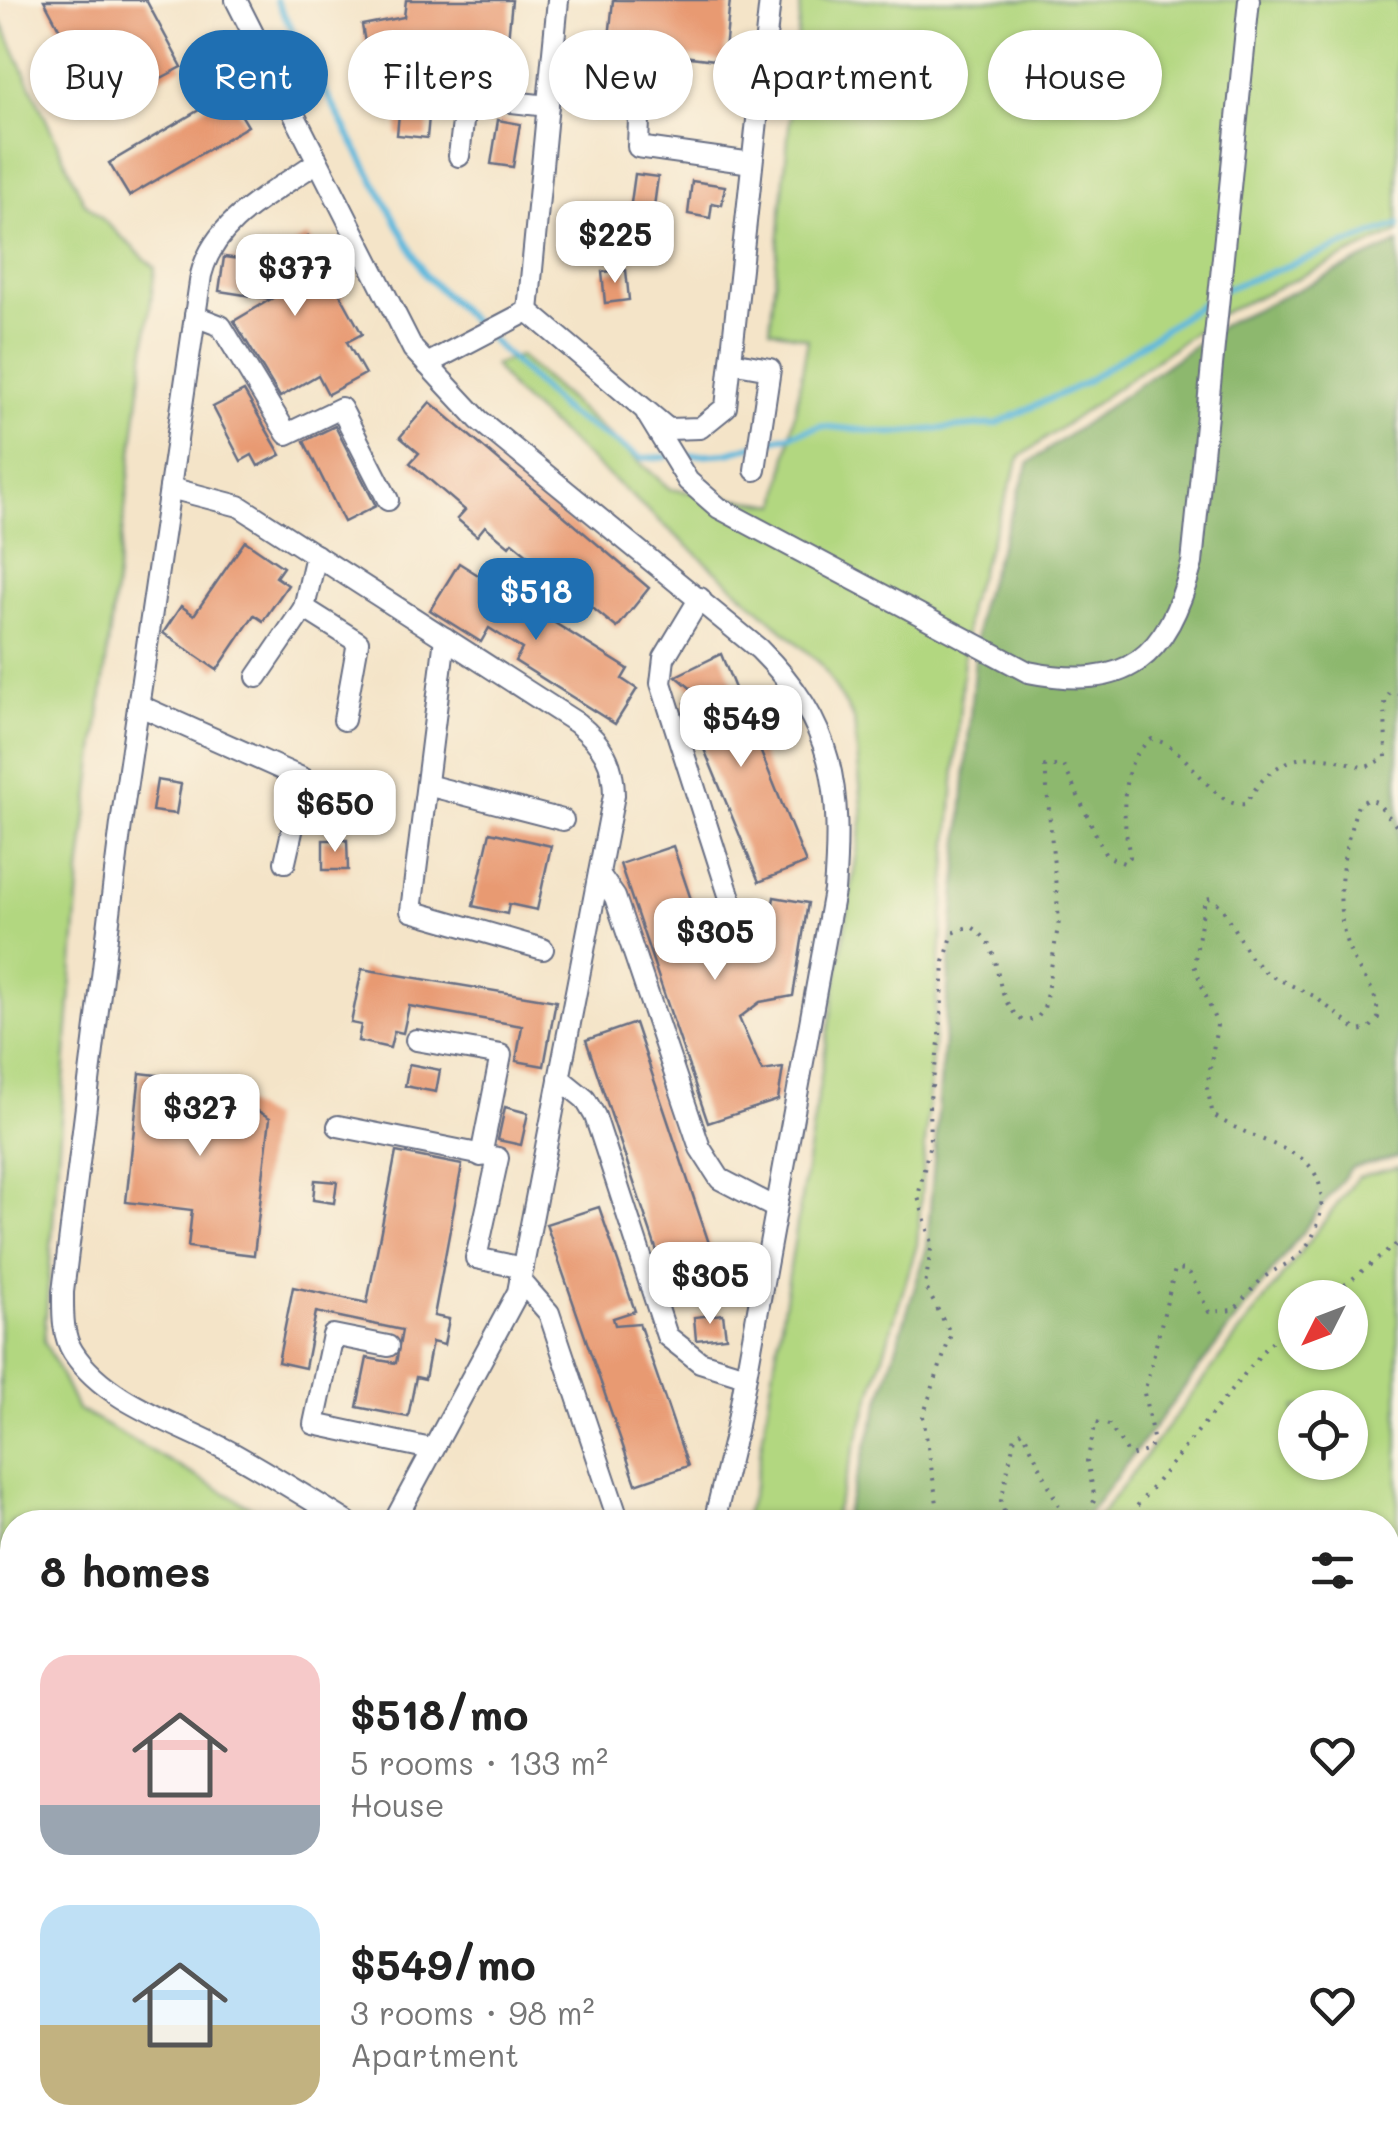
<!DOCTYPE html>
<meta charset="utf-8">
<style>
:root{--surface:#fff;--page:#f2f2f2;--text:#222;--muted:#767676;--accent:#1f6fb2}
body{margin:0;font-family:Mali,sans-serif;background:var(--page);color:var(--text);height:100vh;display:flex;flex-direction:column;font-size:38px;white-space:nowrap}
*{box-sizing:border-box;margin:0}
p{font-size:32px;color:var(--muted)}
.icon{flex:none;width:55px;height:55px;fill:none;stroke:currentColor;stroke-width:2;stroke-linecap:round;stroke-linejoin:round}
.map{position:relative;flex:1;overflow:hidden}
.panel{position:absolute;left:0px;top:1510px;width:1400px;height:642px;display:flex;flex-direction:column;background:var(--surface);border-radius:40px 40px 0 0;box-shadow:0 2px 8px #0004}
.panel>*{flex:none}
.banner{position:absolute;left:30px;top:30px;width:1340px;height:90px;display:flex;gap:20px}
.needle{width:65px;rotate:228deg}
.buttons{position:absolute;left:1278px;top:1280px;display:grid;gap:20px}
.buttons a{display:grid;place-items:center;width:90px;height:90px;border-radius:50%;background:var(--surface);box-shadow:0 2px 8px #0004;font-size:50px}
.price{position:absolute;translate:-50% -85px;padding:0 22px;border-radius:20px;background:#fff;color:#222;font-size:32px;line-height:65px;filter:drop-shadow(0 2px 5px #0008)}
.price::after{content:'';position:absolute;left:50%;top:60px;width:30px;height:22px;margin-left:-15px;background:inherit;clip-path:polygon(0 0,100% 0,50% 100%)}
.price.selected{background:var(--accent);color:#fff}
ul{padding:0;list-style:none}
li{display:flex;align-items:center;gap:30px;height:250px;padding:0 40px}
li span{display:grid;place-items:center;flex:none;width:280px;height:200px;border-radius:30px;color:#555}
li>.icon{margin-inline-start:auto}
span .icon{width:120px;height:120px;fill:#fffc;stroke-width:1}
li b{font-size:42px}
h2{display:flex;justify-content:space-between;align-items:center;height:120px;padding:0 40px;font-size:42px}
.pill{padding:0 35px;border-radius:45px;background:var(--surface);box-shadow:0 2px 8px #0004;font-size:35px;line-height:90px}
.pill.selected{background:var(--accent);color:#fff}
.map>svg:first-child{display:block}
.green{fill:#b2d780;stroke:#66836f;stroke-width:2.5;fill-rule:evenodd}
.forest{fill:#8db86e;stroke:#547466;stroke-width:2.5}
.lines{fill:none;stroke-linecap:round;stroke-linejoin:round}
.stream{stroke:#60b9dd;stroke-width:6}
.building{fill:#e89a72}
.minor-casing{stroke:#676e83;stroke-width:24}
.path{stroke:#676e83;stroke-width:4;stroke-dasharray:2.5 8;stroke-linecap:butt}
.minor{stroke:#fff;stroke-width:20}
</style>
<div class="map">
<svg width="1398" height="2151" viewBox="0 0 1398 2151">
<rect width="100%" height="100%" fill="#fcf5e5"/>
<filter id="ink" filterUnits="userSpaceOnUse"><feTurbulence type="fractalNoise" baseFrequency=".01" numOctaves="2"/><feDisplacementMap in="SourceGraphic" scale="20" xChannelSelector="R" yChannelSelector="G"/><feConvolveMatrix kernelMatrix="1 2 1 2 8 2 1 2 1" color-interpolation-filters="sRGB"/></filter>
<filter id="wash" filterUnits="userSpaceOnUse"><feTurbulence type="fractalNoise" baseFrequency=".0048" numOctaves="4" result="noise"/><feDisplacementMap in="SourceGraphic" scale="40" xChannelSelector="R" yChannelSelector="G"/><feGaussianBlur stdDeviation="2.25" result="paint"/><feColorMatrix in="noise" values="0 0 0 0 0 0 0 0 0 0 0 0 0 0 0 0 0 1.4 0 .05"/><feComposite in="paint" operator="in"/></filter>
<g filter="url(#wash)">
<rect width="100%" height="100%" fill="#f4e4c8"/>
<!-- green -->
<g class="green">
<path d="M801 0H1398V232L1220 314 1020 457 968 606 917 1245 832 1522H743L755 1484 863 816 854 719 821 664 514 392 494 365 519 356 670 489 778 505 808 339 770 329Z"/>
<path d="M0 19 84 202 155 268 80 872 44 1340 77 1409 277 1522H12V1770L0 1774Z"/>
<path d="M1398 1167V2151H685L681 2140H1388V1522H1095L1358 1177ZM1295 1298H1350V1352H1295ZM1295 1408H1350V1462H1295Z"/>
</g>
<!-- forest -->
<g class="forest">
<path d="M1398 243V1157L1351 1168 1082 1522H843L927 1247 979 608 1029 463 1226 323Z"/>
<path d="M12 1780V2140H344L361 2151H0V1784Z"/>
</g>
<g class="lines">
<!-- stream -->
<g class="stream">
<path d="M276 0 425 275 565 412 641 458 667 457"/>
<path d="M1222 290 1398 225"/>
<path d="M680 456 728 453 821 426 891 433 996 424 1084 383 1212 297"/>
<path d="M0 1691 12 1698"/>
<path d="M230 2140 251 2151"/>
</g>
</g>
<g id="blocks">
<!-- building -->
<g class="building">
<path d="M44 0H146L182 67 102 109Z"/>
<path d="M406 0H512L506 60 386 48 388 57 368 61 362 25 404 17Z"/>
<path d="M613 0H730L724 61 665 54 658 95 635 91 641 52 608 48Z"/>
<path d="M402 82 432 85 427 138 397 135Z"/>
<path d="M228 93 248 126 129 196 109 163Z"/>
<path d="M498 120 520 124 513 167 491 164Z"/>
<path d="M635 174 658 177 653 214 630 210Z"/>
<path d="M692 181 725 186 722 205 712 203 710 218 688 214Z"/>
<path d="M308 236 362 334 347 342 365 374 328 394 318 375 280 397 234 321 271 299 219 291 224 257 262 262Z"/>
<path d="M626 270 629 300 605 303 602 272Z"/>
<path d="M244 391 281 455 258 466 252 455 241 461 213 407Z"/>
<path d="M430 402 649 588 617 628 512 542 509 546 485 526 477 536 457 519 465 510 410 463 419 453 400 437Z"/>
<path d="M335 426 376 506 344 522 304 441Z"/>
<path d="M245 541 283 567 276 577 288 585 263 621 254 615 217 670 163 633 181 606 194 615Z"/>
<path d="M459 563 628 669 622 679 637 689 615 724 515 661 522 649 489 628 481 642 430 610Z"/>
<path d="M721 654 806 863 759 882 685 703 694 691 676 676Z"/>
<path d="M157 780 181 784 176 814 152 811Z"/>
<path d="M490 832 551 846 537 910 509 904 507 914 473 906Z"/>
<path d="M323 840H347L348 870H323Z"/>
<path d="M673 846 708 950 752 938 767 939 774 897 808 903 793 996 760 1002 739 1018 762 1071 783 1068 778 1100 708 1123 620 864Z"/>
<path d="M362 969 556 1001 544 1066 516 1061 522 1026 409 1006 403 1033 394 1031 390 1048 358 1041 361 1025 351 1023Z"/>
<path d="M635 1023 722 1282 673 1299 586 1040Z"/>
<path d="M409 1064 440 1070 436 1092 405 1086Z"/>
<path d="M140 1073 206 1081 270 1118 254 1255 188 1247 192 1210 126 1202Z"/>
<path d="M505 1107 528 1113 521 1145 498 1140Z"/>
<path d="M396 1152 462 1165 434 1316 449 1319 444 1345 432 1342 425 1379 416 1377 408 1417 357 1407 367 1358 396 1363 402 1330 316 1312 305 1368 278 1362 293 1287 367 1303Z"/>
<path d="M315 1180 337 1182 334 1203 313 1200Z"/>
<path d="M599 1207 635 1311 613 1318 615 1325 639 1323 688 1466 636 1484 546 1224Z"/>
<path d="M723 1314 726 1337 696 1340 694 1317Z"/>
</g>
</g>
</g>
<g filter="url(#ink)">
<use href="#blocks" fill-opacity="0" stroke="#676e83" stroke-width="2.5"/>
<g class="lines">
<!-- minor casing -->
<g class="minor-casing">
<g id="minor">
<path d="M236 0 413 349 479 420 759 649C835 724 842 788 834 891L736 1431 714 1522"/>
<path d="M639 119 638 147 752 163"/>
<path d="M459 156 466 97 548 106"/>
<path d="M317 162C272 194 215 219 201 275L121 824 63 1292C63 1312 62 1335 73 1352 106 1404 183 1425 234 1454 273 1476 310 1499 347 1522"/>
<path d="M528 311 558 0"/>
<path d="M195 316 221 326 287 434 341 408 388 500"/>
<path d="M731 362 770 369 755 470"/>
<path d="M427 364 528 311 668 429 700 428 726 407 770 0"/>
<path d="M647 414 688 481 719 508 1028 672C1127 692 1167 659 1192 563L1249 0"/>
<path d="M170 488 239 506 577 723C602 744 614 762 614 795L518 1292 394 1522"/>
<path d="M700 598 664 658 661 683 739 926"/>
<path d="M304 608 316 555"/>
<path d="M445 638 411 911 543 949"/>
<path d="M257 677 304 608 358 642 344 720"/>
<path d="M138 705 304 779 285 862"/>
<path d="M427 785 563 820"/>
<path d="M599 874 615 897 700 1148 720 1179 776 1208"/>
<path d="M416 1040 501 1055 481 1156"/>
<path d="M559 1078 585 1099 595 1116 667 1336 700 1362 745 1376"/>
<path d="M338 1126 498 1158 476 1258 523 1268"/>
<path d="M520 1280 549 1313 619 1522"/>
<path d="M388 1346 333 1335 314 1424 431 1449"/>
</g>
</g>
<!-- path -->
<g class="path">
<path d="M1328 1298 1398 1243"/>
<path d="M940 1522 923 1416 951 1334 925 1286 932 1243 918 1197 930 1143 929 1105 940 1036 944 962 953 933 970 926C1010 949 985 993 1024 1022L1037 1018 1044 1009 1059 921 1045 766H1064L1106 856 1124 863 1130 857C1123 820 1116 763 1152 739 1192 747 1210 809 1246 804 1274 752 1312 749 1364 768L1386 758 1385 700 1391 692 1398 694"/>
<path d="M1007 1522 1001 1501 1015 1436 1023 1431 1063 1515 1073 1520 1086 1517 1095 1499 1087 1461 1096 1422 1109 1425 1130 1456 1150 1450 1153 1438 1144 1393 1175 1269 1188 1270 1209 1312 1234 1310C1244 1299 1254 1285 1266 1276 1276 1268 1290 1264 1299 1255 1326 1228 1333 1175 1296 1155 1268 1140 1239 1132 1213 1115L1207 1088 1217 1025 1194 965 1205 899 1211 898 1221 906 1250 957 1267 974 1314 996 1358 1031 1369 1029 1378 1018C1377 986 1363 981 1351 954 1331 909 1343 849 1358 805L1368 799 1377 802 1398 828"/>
<path d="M1124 1522 1269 1344 1295 1323"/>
<path d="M0 1930 12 1927"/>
<path d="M0 1967 12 1972"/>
<path d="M295 2140 311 2151"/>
<path d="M610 2151 616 2140"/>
</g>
<!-- minor -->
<use href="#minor" class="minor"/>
</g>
</g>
</svg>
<div class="buttons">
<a><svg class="needle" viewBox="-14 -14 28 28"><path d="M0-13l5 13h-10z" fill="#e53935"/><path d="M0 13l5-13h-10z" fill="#767676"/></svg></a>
<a><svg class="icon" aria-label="locate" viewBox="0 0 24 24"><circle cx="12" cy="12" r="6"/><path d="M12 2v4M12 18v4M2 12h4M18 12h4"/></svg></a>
</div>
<b class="price" style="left:615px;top:286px">$225</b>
<b class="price" style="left:295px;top:319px">$377</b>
<b class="price selected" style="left:536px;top:643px">$518</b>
<b class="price" style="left:741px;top:770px">$549</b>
<b class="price" style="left:335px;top:855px">$650</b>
<b class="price" style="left:715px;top:983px">$305</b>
<b class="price" style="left:200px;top:1159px">$327</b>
<b class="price" style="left:710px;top:1327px">$305</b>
<div class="banner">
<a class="pill">Buy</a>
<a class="pill selected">Rent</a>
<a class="pill">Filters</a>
<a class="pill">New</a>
<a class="pill">Apartment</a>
<a class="pill">House</a>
</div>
<section class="panel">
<h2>8 homes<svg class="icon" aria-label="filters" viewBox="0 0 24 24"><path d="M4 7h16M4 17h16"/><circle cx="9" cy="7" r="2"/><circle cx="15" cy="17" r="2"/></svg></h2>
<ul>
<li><span style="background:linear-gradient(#f6c9c9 75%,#9aa5b1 0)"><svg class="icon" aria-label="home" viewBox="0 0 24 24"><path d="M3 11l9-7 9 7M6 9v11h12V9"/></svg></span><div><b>$518/mo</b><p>5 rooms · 133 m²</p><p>House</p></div><svg class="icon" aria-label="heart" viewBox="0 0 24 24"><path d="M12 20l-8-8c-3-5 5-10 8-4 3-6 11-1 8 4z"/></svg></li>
<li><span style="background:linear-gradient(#bfe0f5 60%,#c2b280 0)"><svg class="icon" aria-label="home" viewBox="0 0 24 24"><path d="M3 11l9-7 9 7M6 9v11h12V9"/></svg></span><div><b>$549/mo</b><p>3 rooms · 98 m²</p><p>Apartment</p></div><svg class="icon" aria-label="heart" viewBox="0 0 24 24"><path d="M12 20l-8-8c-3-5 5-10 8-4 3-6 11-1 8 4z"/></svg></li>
</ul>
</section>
</div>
